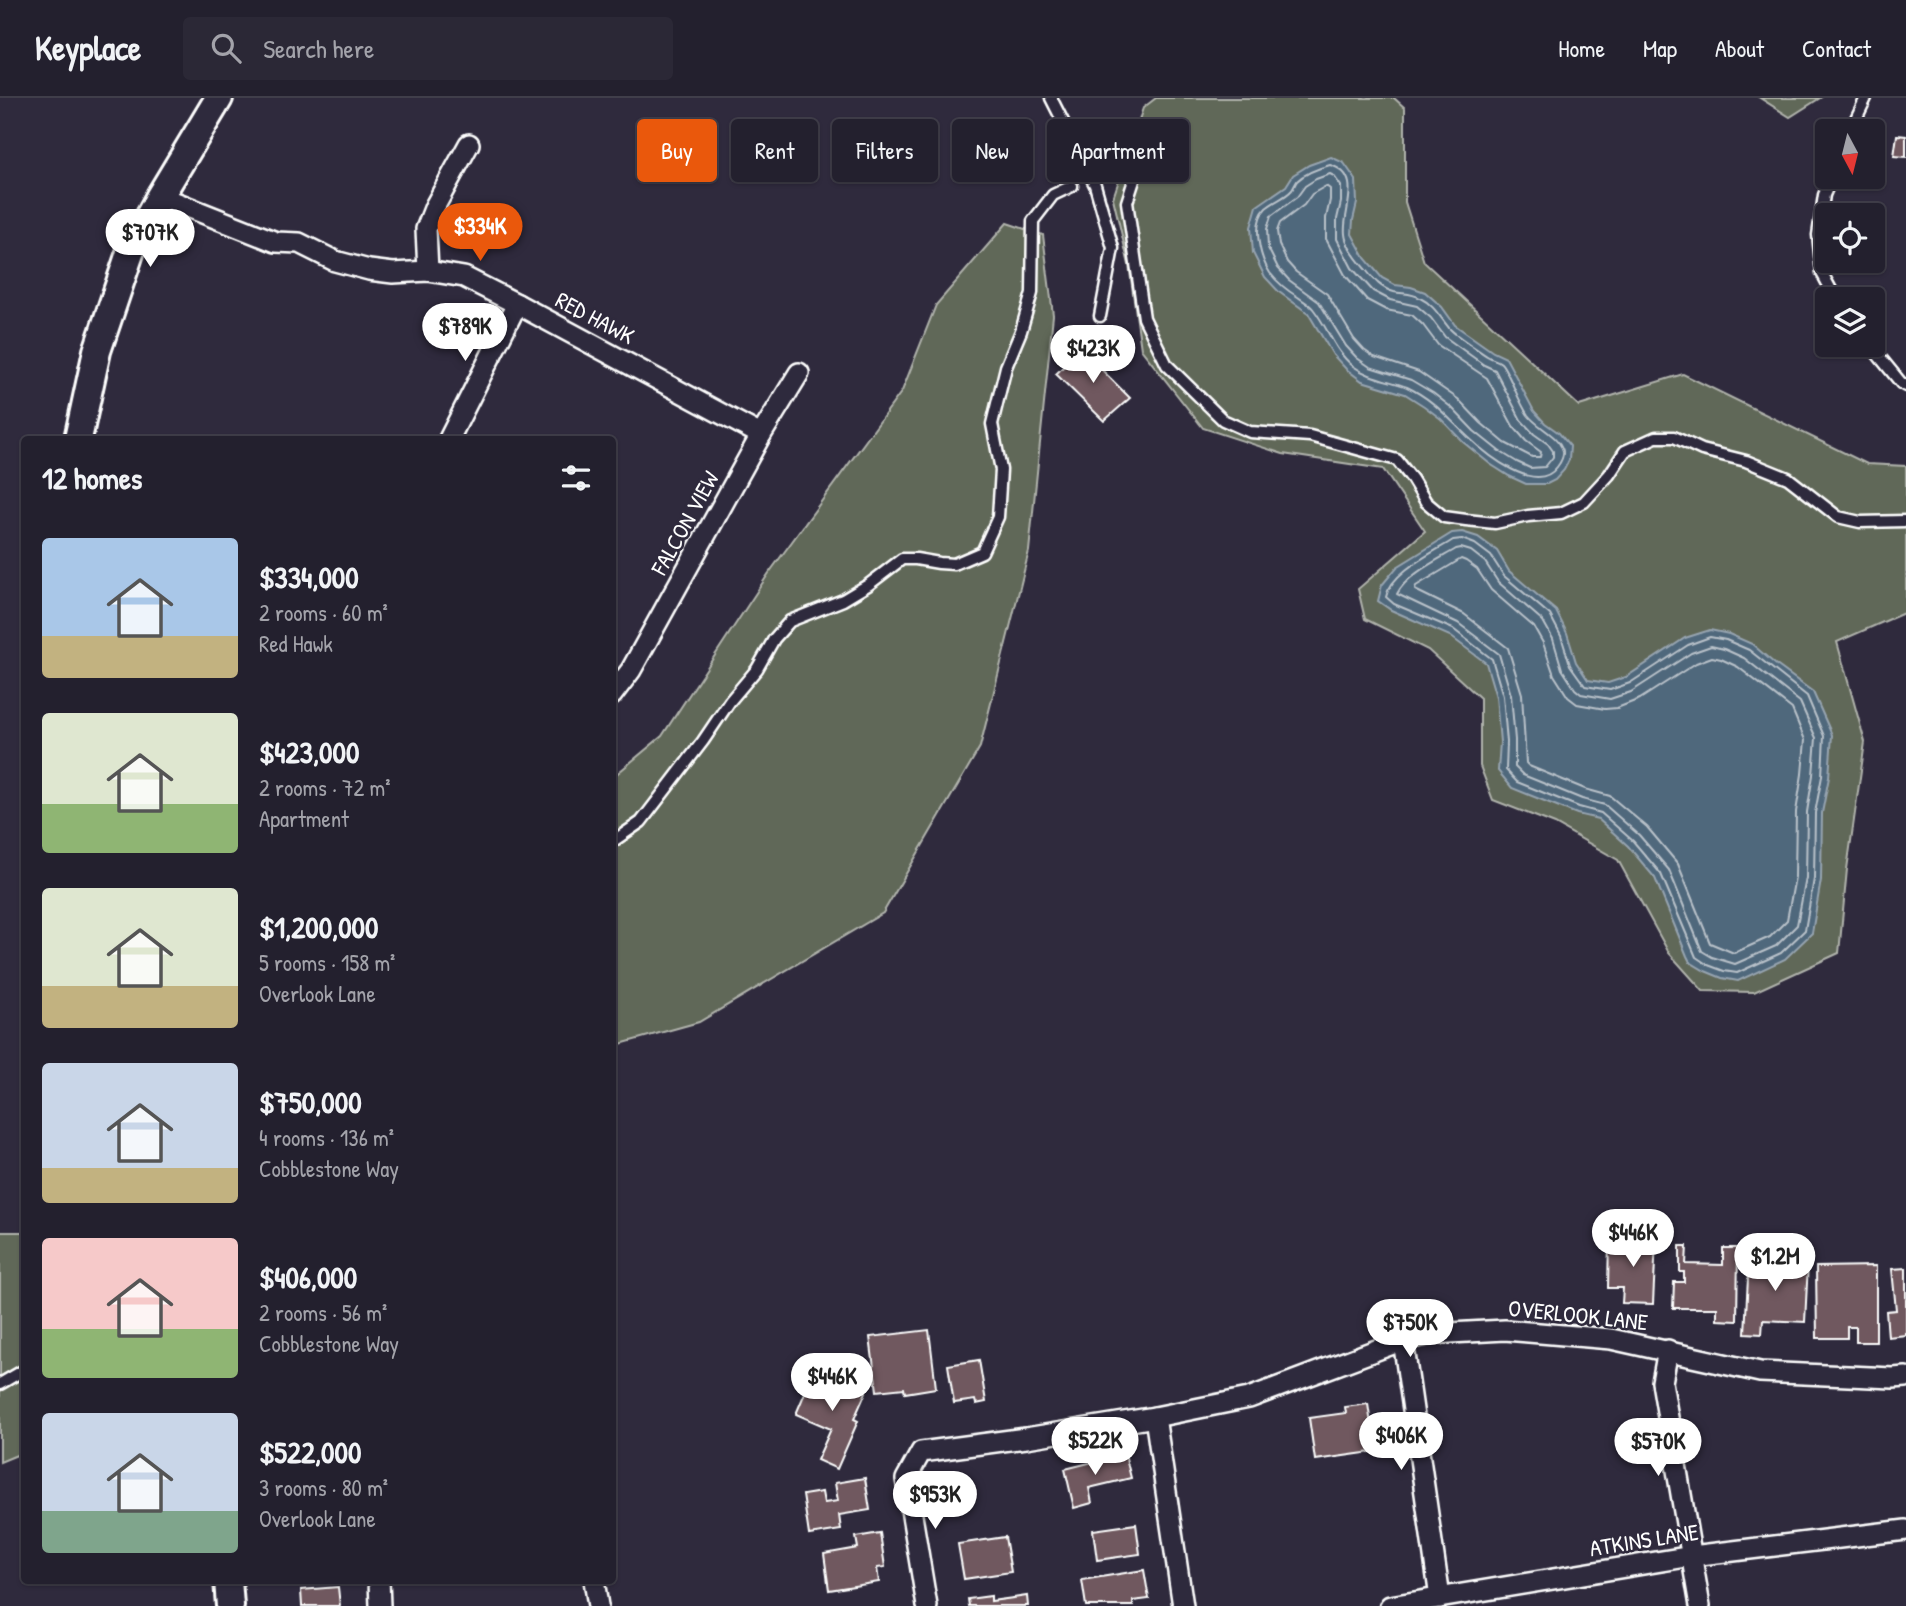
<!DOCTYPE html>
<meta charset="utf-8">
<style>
:root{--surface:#23202e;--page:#2b2836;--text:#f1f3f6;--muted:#a3a3aa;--line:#403e4a;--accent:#ea580c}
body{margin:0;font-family:"Patrick Hand",sans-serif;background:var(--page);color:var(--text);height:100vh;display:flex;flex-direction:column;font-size:26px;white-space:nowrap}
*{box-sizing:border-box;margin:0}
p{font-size:23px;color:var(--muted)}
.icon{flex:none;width:38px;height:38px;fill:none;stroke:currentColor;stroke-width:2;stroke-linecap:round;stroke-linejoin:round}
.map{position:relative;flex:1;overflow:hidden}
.details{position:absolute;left:21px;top:338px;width:595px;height:1148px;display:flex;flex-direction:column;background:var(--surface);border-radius:7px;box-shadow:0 2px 5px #0004,0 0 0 2px var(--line)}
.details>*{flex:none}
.hud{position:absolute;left:637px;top:21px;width:665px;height:63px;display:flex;gap:14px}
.needle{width:46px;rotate:173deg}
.fabs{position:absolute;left:1815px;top:21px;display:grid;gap:14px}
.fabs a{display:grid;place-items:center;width:70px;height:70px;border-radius:7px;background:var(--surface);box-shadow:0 2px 5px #0004,0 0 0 2px var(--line);font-size:35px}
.price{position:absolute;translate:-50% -60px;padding:0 16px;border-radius:24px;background:#fff;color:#222;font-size:23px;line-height:46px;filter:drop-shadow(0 2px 4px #0008)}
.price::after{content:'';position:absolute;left:50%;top:42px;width:21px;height:16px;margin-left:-10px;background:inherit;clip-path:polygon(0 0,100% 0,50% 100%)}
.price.on{background:var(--accent);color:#fff}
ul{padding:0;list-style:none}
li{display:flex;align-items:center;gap:21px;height:175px;padding:0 21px}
li span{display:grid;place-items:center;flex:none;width:196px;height:140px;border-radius:7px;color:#555}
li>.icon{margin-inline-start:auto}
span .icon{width:84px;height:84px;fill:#fffc;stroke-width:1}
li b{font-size:30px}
h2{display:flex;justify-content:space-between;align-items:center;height:84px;padding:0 21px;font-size:30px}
.chip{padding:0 24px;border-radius:7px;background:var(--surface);box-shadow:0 2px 5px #0004,0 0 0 2px var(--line);font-size:24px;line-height:63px}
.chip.on{background:var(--accent);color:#fff}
header{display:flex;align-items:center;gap:42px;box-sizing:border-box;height:98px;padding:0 35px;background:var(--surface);border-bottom:2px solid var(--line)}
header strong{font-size:33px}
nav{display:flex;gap:38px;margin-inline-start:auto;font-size:24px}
.search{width:490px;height:63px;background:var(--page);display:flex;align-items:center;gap:18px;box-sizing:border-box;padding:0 24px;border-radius:7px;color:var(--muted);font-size:26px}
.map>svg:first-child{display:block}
.green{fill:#616759;stroke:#b0b3ac;stroke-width:2}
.water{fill:#50677b;stroke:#96a4b0;stroke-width:2}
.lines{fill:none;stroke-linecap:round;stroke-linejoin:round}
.shore{stroke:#b9c2ca;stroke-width:2}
.building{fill:#6f595e;stroke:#fff;stroke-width:2}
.lane-casing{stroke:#fff;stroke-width:15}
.street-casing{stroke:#fff;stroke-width:24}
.secondary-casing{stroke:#fff;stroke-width:32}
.lane{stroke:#2f2a3d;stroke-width:10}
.street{stroke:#2f2a3d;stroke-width:19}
.secondary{stroke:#2f2a3d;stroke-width:26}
.labels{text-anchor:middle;stroke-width:5;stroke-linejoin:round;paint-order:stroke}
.street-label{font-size:23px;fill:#fff;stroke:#2f2a3d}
</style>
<header>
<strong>Keyplace</strong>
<div class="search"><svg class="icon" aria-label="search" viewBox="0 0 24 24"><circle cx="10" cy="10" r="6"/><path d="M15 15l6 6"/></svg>Search here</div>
<nav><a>Home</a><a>Map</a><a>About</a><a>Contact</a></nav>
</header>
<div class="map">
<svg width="1906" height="1508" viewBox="0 0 1906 1508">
<rect width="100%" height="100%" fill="#2f2a3d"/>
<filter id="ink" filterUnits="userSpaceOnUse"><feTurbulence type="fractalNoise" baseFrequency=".0143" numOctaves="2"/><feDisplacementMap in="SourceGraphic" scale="14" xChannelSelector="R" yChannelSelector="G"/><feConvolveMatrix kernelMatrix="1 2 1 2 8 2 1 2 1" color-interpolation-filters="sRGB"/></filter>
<g filter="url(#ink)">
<!-- green -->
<g class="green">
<path d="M1156 0H1394L1405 10V104L1424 164 1579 308 1683 276 1867 366 1906 368V514L1837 544 1865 644 1847 771 1839 855 1754 894 1703 893 1669 855 1618 762 1555 726 1493 702 1480 668V600L1428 552 1365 521 1358 491 1425 433 1383 371 1283 356 1203 330 1141 251 1129 167 1113 100 1143 10Z"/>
<path d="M1760 0H1820L1790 19Z"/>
<path d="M1007 125 1043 137 1053 217 1029 453 980 649 883 815 699 924 613 948V679L662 638 769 475 902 293 936 207Z"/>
<path d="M0 1134H24V1354L0 1364Z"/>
</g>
<!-- water -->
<g class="water">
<path d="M1331 59 1344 65 1356 82 1357 105 1353 122 1352 136 1365 160 1382 180 1395 187 1411 189 1425 194 1442 209 1455 227 1493 254 1506 260 1534 313 1545 325 1559 335 1570 348 1569 362 1564 372 1555 382 1547 386H1526L1509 378 1490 366 1463 344 1441 321 1424 308 1405 296 1362 283 1346 271 1333 257 1308 215 1279 194 1265 179 1253 155 1251 129 1257 108 1286 88 1293 77 1309 67Z"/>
<path d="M1462 434 1478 439 1497 453 1509 473 1556 513 1567 535 1576 564 1588 582 1608 585 1626 579 1685 540 1710 532 1729 536 1752 546 1775 566 1813 594 1832 637 1829 679 1822 715 1821 782 1812 835 1785 861 1738 883 1722 880 1705 873 1690 864 1687 858 1655 780 1628 748 1598 721 1577 716 1512 690 1498 673 1500 644 1496 599 1486 565 1450 538 1391 512 1378 503 1382 487 1397 469 1452 435Z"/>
</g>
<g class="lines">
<!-- shore -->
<g class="shore">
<path d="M1330 67C1365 77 1342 113 1345 136 1346 148 1358 163 1366 172 1374 182 1382 191 1394 194 1403 196 1412 195 1420 200 1433 206 1440 219 1449 230 1455 237 1478 252 1487 258 1491 261 1498 262 1501 265 1504 268 1507 275 1509 279 1515 291 1520 305 1528 317 1537 329 1557 337 1562 350 1565 356 1561 364 1557 369 1536 398 1486 356 1468 339 1448 320 1433 301 1407 289 1389 282 1369 280 1353 268 1335 254 1328 230 1314 212 1310 206 1303 203 1298 199 1288 193 1277 184 1270 175 1260 160 1251 125 1266 110 1274 103 1285 100 1292 92 1294 89 1295 86 1297 83 1306 74 1319 70 1330 67Z"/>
<path d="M1330 76 1334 78 1341 88V104L1337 121V141L1352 170 1373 193 1390 202 1417 208 1431 220 1445 239 1484 267 1495 272 1521 322 1534 336 1548 346 1553 353V359L1545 369 1530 370 1517 364 1499 353 1474 333 1452 310 1433 295 1411 282 1370 269 1357 260 1346 248 1319 204 1289 182 1278 170 1268 150 1267 131 1271 118 1297 99 1305 88 1316 81Z"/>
<path d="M1326 88 1330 91V102L1326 120V141L1345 177 1367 202 1386 212 1412 217 1423 227 1438 247 1487 280 1513 328 1526 343 1541 354 1540 359H1532L1505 345 1481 325 1458 301 1419 274 1374 259 1364 252 1354 241 1327 196 1296 174 1287 164 1279 147 1277 133 1280 125 1304 107 1312 96Z"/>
<path d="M1462 441 1475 446 1491 458 1504 478 1550 517 1561 538 1570 567 1585 588 1610 592 1630 585 1688 547 1710 539 1726 542 1749 552 1807 598 1824 638 1822 678 1815 715 1814 781 1805 832 1781 855 1737 875 1724 873 1708 867 1696 859 1661 776 1633 743 1601 715 1579 709 1517 684 1506 672 1507 644 1503 598 1492 561 1453 531 1394 506 1386 499C1391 474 1433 455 1453 442Z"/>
<path d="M1461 450 1471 453 1485 464 1498 484 1543 523 1553 541 1562 571 1575 591 1581 596 1610 601 1631 594 1691 555 1711 548 1724 551 1744 560 1800 604 1816 640 1813 677 1807 714 1806 780 1797 827 1776 848 1735 866 1712 859 1702 853 1669 772 1639 737 1605 707 1582 701 1523 677 1515 669V642L1511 597 1499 556 1458 525 1397 496C1406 477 1438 462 1456 451Z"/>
<path d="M1461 461 1466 463 1477 471 1491 492 1534 529 1543 545 1554 577 1568 599 1577 606 1605 611 1617 610 1640 601 1696 565 1712 559 1721 561 1738 569 1792 611 1805 642 1802 676 1796 714 1795 779 1787 822 1770 839 1734 855 1710 845 1678 766 1647 729 1610 698 1585 691 1529 668 1526 665 1522 596 1508 550 1464 516 1415 492 1416 488Z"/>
</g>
</g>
<!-- building -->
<g class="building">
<path d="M1897 37 1906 38V59L1894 58Z"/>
<path d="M1081 251 1130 300 1104 323 1056 276Z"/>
<path d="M1609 1140 1656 1142 1653 1206 1622 1205 1623 1190H1608Z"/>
<path d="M1680 1148H1687L1686 1166 1723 1167V1150H1738L1737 1223 1717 1222V1210H1673L1674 1184H1684V1174H1680Z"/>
<path d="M1749 1162 1808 1165 1805 1224 1763 1222 1762 1236 1745 1235Z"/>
<path d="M1876 1168V1244H1856V1229H1847V1240H1817L1816 1169Z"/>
<path d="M1906 1170V1237L1888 1239 1886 1213 1896 1212 1892 1171Z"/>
<path d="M929 1232 936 1290 905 1295 904 1290 877 1293 870 1239Z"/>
<path d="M979 1262 986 1304 976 1306 975 1302 954 1305 948 1267Z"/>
<path d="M815 1271 866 1294 854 1321 858 1323 837 1371 817 1362 831 1331 796 1316Z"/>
<path d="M1368 1306 1373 1340 1384 1338 1386 1352 1315 1362 1309 1320 1346 1315 1345 1309Z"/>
<path d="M1125 1356 1131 1380 1089 1390 1092 1405 1074 1410 1065 1371Z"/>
<path d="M865 1380 870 1412 839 1417 841 1432 809 1437 803 1397 822 1394 824 1405 838 1403 835 1385Z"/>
<path d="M1136 1426 1140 1456 1097 1462 1093 1432Z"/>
<path d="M880 1435 885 1469 877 1470 879 1484 829 1492 824 1456 858 1450 856 1439Z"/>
<path d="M1005 1439 1011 1474 964 1481 958 1446Z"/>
<path d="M1144 1472 1149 1501 1133 1503V1508H1086L1082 1482Z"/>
<path d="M338 1489 340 1508H302L301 1492Z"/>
<path d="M991 1498V1503L1027 1498 1028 1508H969L968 1501Z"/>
</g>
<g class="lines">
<!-- lane casing -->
<g class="lane-casing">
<g id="lane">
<path d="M1051 0 1095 87 1113 150 1100 218"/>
<path d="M1850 33 1866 0"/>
<path d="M1151 69 1136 76 1127 104 1144 220 1167 267 1223 322 1250 334 1310 338 1397 362 1412 381 1426 404 1444 419 1466 422 1495 425 1528 418 1561 415 1584 404 1609 377 1625 353 1656 339H1674L1702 352 1746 363 1788 380 1838 419 1860 424 1906 423"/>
<path d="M1832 79 1824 97 1818 137 1822 175 1836 201"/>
<path d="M1870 247 1901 285 1906 288"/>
<path d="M612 744 641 724 703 643 730 603 757 571 774 541 790 523 843 502 868 487 902 461H916L939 465 954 466 982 454 998 419 1001 372 992 326 1006 269 1021 233 1032 195 1033 123 1053 97 1072 88"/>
<path d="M0 1286 24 1272"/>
</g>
</g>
<!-- street casing -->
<g class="street-casing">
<g id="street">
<path d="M160 98 276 144 299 145 335 163 369 172 393 175 428 173 464 179 517 206 761 337"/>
<path d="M428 173 426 131 435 108 469 46"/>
<path d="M449 341 517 206"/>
<path d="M612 597 631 572 761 337 799 275"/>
<path d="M1403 1242 1440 1500"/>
<path d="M1668 1252 1662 1284 1700 1508"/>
<path d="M1155 1319 1183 1508"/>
<path d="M379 1482 380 1508"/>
<path d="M594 1482 598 1508"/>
<path d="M927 1508 906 1381 921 1354 1026 1340 1155 1319 1249 1300 1403 1242 1432 1236 1505 1232 1611 1241 1760 1274 1893 1280 1906 1279"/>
<path d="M1390 1508 1692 1458 1906 1432"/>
</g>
</g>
<!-- secondary casing -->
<g class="secondary-casing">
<g id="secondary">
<path d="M78 341 97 253 131 152 160 98 219 0"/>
<path d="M228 1482 230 1508"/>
</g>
</g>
<!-- lane -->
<use href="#lane" class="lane"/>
<!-- street -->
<use href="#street" class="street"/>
<!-- secondary -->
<use href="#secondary" class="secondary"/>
</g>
</g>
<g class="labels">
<!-- street labels -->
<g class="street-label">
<text transform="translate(595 220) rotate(28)" y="8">RED HAWK</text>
<text transform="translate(685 425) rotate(-61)" y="8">FALCON VIEW</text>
<text transform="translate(1578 1217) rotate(6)" y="8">OVERLOOK LANE</text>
<text transform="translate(1644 1442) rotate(-9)" y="8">ATKINS LANE</text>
</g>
</g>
</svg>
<div class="fabs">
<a><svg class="needle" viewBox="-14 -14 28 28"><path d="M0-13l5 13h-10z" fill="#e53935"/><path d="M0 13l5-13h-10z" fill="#a3a3aa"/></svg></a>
<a><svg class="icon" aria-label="locate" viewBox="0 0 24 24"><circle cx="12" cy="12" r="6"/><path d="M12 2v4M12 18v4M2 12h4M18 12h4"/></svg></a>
<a><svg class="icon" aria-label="layers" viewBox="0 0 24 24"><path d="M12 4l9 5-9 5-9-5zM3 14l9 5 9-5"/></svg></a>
</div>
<b class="price on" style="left:480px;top:165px">$334K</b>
<b class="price" style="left:150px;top:171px">$707K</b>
<b class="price" style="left:465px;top:265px">$789K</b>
<b class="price" style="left:1093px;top:287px">$423K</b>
<b class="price" style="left:1633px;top:1171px">$446K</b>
<b class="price" style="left:1775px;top:1195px">$1.2M</b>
<b class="price" style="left:1410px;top:1261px">$750K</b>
<b class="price" style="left:832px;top:1315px">$446K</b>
<b class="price" style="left:1401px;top:1374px">$406K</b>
<b class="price" style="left:1095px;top:1379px">$522K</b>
<b class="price" style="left:1658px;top:1380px">$570K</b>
<b class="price" style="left:935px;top:1433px">$953K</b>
<div class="hud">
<a class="chip on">Buy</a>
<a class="chip">Rent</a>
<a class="chip">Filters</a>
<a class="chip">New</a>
<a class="chip">Apartment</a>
</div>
<section class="details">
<h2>12 homes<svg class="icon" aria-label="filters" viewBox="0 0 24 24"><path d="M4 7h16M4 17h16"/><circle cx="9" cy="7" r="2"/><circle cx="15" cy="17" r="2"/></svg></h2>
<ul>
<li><span style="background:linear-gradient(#a9c7e8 70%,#c2b280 0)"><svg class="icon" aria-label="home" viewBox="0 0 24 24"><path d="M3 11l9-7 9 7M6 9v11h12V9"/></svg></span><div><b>$334,000</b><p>2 rooms · 60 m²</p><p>Red Hawk</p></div></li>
<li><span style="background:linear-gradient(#dfe7d0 65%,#8fb573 0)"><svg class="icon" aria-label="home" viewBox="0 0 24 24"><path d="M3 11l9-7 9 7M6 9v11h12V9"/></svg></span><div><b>$423,000</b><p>2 rooms · 72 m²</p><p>Apartment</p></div></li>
<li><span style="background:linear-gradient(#dfe7d0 70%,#c2b280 0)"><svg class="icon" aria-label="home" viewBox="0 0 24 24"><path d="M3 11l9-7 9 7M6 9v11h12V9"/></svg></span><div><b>$1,200,000</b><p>5 rooms · 158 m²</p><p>Overlook Lane</p></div></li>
<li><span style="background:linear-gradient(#c9d6e8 75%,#c2b280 0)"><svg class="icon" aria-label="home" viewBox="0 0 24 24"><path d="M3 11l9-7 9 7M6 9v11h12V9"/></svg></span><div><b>$750,000</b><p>4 rooms · 136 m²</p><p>Cobblestone Way</p></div></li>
<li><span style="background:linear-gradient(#f6c9c9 65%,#8fb573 0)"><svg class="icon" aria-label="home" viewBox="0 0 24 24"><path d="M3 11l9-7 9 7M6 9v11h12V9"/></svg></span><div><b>$406,000</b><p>2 rooms · 56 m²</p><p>Cobblestone Way</p></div></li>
<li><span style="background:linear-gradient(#c9d6e8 70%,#7fa58c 0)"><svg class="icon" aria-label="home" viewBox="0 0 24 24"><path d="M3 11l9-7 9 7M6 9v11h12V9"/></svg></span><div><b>$522,000</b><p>3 rooms · 80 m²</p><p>Overlook Lane</p></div></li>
</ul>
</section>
</div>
